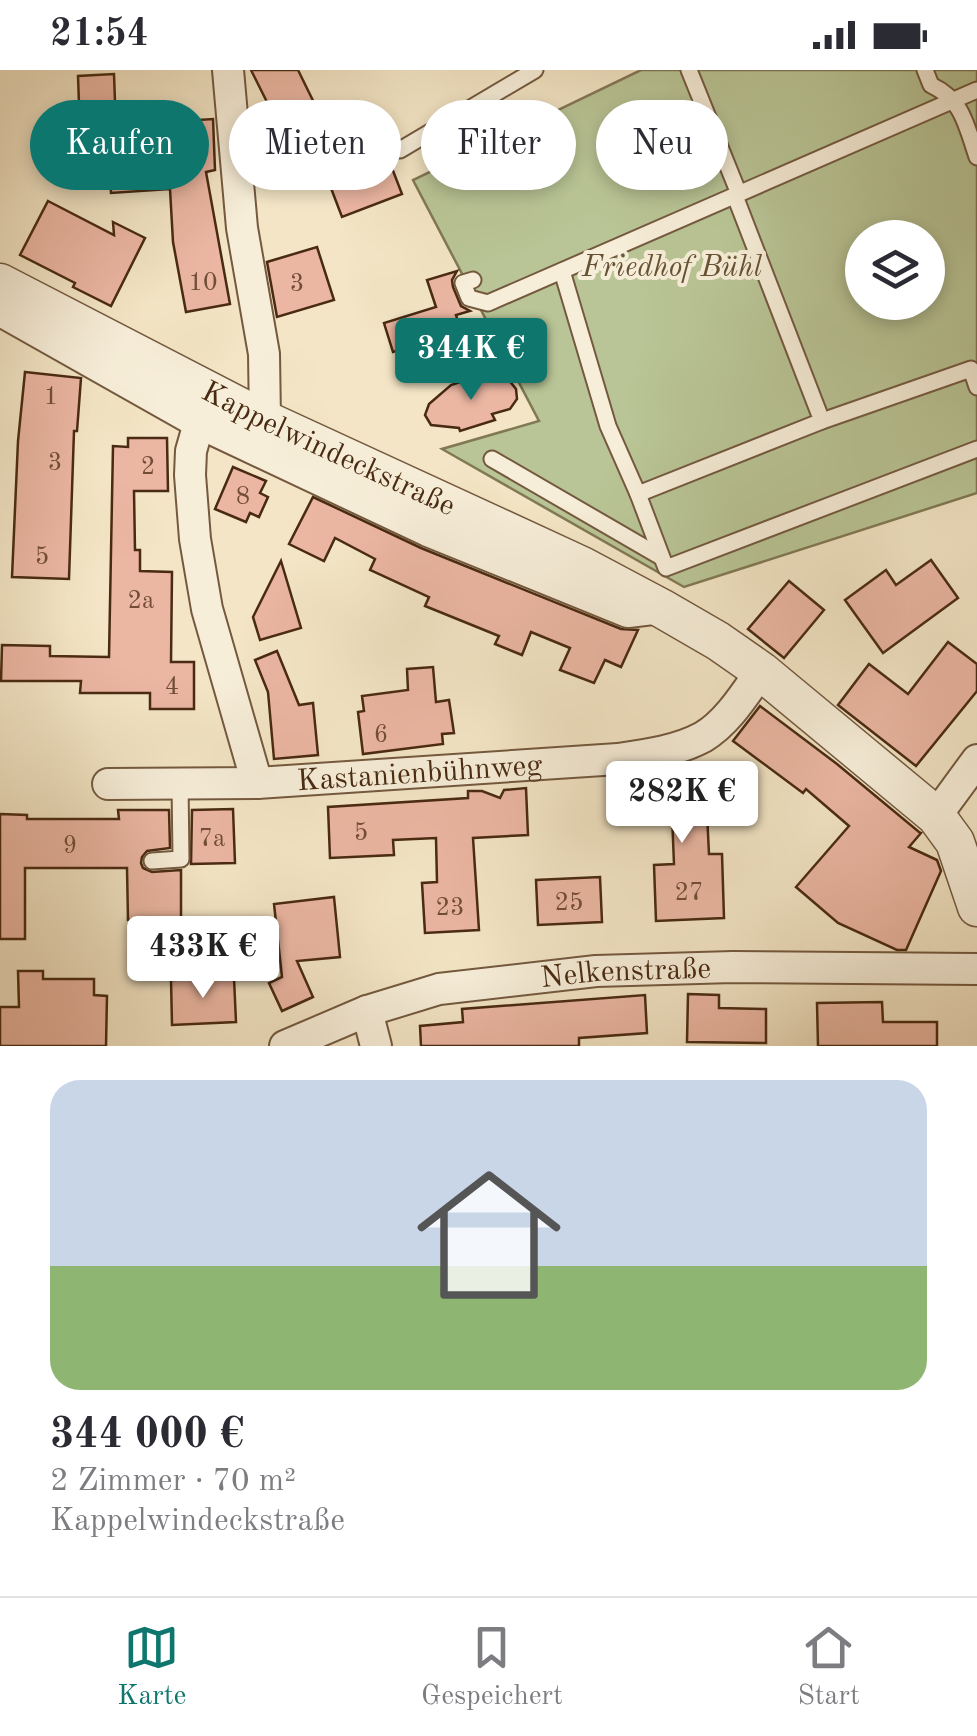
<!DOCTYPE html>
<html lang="de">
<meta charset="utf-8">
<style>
:root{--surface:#fff;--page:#f2f2f3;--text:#2b2b33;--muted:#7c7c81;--line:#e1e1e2;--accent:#0f766e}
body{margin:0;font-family:"Old Standard TT",serif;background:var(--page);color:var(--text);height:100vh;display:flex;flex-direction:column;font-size:38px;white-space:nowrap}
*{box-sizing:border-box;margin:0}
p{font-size:32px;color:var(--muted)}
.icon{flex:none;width:55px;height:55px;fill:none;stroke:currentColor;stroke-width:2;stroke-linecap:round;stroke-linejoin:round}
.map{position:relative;height:976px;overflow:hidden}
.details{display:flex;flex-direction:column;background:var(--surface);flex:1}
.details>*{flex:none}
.guide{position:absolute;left:30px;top:30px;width:918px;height:90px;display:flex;gap:20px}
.buttons{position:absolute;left:845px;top:150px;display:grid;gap:20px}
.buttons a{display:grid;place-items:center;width:100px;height:100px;border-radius:50%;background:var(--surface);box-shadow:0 5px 15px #0003;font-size:50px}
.price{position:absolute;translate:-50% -85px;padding:0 22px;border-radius:10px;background:#fff;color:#222;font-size:32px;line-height:65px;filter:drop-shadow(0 2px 5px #0008)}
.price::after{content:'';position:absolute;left:50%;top:60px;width:30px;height:22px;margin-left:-15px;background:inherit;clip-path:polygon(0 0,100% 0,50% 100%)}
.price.current{background:var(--accent);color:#fff}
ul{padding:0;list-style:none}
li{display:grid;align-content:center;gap:20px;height:530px;padding:0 50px}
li+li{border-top:2px solid var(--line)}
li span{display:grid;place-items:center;height:310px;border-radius:30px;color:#555}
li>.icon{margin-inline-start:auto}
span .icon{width:180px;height:180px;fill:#fffc;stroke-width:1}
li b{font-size:42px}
.pill{padding:0 35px;border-radius:45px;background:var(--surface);box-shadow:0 5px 15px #0003;font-size:35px;line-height:90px}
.pill.current{background:var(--accent);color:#fff}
.status{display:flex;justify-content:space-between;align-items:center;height:70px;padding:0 50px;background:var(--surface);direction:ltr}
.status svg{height:28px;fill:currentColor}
.dock{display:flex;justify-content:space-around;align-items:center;height:140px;border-top:2px solid var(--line);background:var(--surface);font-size:28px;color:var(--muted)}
.dock a{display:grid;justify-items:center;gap:5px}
.dock .current{color:var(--accent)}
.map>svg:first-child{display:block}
.green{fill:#b9c596;stroke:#817854;stroke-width:2.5;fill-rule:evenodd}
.building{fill:#ebb6a2;stroke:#492a12;stroke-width:2.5}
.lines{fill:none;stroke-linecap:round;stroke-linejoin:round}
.service-casing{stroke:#74593f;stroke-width:19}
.minor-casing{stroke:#74593f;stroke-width:34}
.tertiary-casing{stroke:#74593f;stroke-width:41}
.service{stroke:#f7eed9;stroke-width:15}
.minor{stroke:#f7eed9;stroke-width:30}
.tertiary{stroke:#f7eed9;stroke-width:38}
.labels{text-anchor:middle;stroke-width:8;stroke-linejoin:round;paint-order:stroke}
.number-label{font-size:25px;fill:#724d36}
.park-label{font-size:30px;font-style:italic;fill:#655133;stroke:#f7eed9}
.street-label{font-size:30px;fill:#492a12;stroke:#f7eed9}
</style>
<div class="status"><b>21:54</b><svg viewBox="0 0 49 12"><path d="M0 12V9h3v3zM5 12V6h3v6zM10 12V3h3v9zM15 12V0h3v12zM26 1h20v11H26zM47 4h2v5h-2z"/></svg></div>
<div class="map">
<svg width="977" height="976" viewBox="0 0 977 976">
<rect width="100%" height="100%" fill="#f3e5c5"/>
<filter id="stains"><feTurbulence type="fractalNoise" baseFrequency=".002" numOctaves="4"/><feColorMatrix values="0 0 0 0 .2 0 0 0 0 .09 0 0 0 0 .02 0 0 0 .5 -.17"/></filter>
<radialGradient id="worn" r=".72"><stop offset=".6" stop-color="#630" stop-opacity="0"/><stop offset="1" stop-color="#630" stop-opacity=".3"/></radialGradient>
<!-- green -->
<path class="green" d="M641 0H977V423L684 517 442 379 539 351 413 110ZM862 168H928V232H862Z"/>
<!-- building -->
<g class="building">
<path d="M251 0H298L345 96 385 80 402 124 342 147 318 84 298 94Z"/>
<path d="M114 4 115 32 79 34 78 6Z"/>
<path d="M213 49 215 100 206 102 230 234 186 242 173 172 170 119 111 123 109 85 169 81 167 52Z"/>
<path d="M48 131 114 165 113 152 145 168 111 236 73 217 75 213 20 185Z"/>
<path d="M317 177 334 230 277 247 267 192Z"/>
<path d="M457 201 452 210 453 217 461 236 470 241 456 245 461 261 393 282 384 253 436 237 427 210Z"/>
<path d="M25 302 81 308 77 361H74L69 509 12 507 18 371Z"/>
<path d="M472 308 508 309 516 319 517 329 510 339 492 344 495 350 460 361 459 358 431 355 425 345 429 334 451 315Z"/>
<path d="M128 368H167L168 421H134L135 480H140V501L172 502 171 592H194V639H150V623H80L81 611H1L2 575 50 576V586L109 587 113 376 128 377Z"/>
<path d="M233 397 266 411 260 423 268 427 259 447 250 443 246 452 215 439Z"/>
<path d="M313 427 421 478 621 559 638 560 621 597 605 590 594 613 560 600 570 578 531 562 522 585 495 574 499 566 425 536 429 527 370 500 375 489 335 468 324 491 289 474Z"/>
<path d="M931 490 958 528 883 583 845 530 886 500 896 515Z"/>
<path d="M281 491 301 558 260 570 253 547Z"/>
<path d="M789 511 824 540 784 588 748 559Z"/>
<path d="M948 572 977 594V621L916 696 838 635 869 594 908 624Z"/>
<path d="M277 581 299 635 313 633 318 685 274 689 268 622 255 590Z"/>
<path d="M433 597 436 632 449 630 454 663 442 664 443 674 363 684 358 642 364 641 362 626 408 620 407 599Z"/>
<path d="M760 636 837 694 919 762 921 763 909 777 937 790 941 801 906 880H897L838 853 796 817 849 756 806 719 803 723 733 671Z"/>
<path d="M705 702 709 784H722L724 848 656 851 654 795 674 794 672 745 628 747 626 707Z"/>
<path d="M526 718 528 765 473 768 479 860 425 863 422 813 437 812 436 768 393 770 394 785 330 788 328 737 468 728V721H482L500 728 504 720Z"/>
<path d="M233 739 235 793 191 794 192 740Z"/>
<path d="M118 740H169L170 778 147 781 142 787 141 793 143 798 152 802 181 800V850H128L127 798H25V869H0V744L27 745V749H119Z"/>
<path d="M600 807 602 852 538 855 536 810Z"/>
<path d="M334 827 340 887 297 891 313 927 282 941 269 913 282 907 274 834Z"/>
<path d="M18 901H43V909H94V925L107 926 106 976H0V937H19Z"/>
<path d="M234 908 236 952 172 955 171 910Z"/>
<path d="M688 924 719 925V938L766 939V973L687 972Z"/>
<path d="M645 925 647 963 579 968V976H421L420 956 463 952 462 939Z"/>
<path d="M882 932 883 952H937V976H818L817 933Z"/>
</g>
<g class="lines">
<!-- service casing -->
<g class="service-casing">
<g id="service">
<path d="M689 0 739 124"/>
<path d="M925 0 931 15C963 30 966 55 977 87"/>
<path d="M400 80 535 0"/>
<path d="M562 201 608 356 638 424 822 351 735 126"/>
<path d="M473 210 463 213 469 228 488 233 977 20"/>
<path d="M822 351 971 299 977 317"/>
<path d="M492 389 661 487"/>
<path d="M638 424 666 498 977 379"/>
<path d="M152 791 181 789 180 713"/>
</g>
</g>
<!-- minor casing -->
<g class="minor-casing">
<g id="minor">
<path d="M228 0 242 158 264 284 265 350"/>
<path d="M1 241 199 353 428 461 628 542 661 538"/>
<path d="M199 353 191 381 190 405 195 469 207 539 257 713"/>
<path id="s1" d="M108 714 257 713 618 689C646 685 677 681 703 667 727 653 745 624 761 601"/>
<path d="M936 746 977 690"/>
<path d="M367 941 376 976"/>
<path id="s2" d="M285 976 367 941 439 919 596 901 733 897 977 899"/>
</g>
</g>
<!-- tertiary casing -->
<g class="tertiary-casing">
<g id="tertiary">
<path id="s3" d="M0 213 265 350 582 496 661 538 718 571 761 601 936 746 955 772 977 837"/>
</g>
</g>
<!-- service -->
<use href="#service" class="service"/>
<!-- minor -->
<use href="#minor" class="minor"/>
<!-- tertiary -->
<use href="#tertiary" class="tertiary"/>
</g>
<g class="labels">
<!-- number labels -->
<g class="number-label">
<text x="203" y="220">10</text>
<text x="297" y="221">3</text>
<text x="51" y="334">1</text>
<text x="55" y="400">3</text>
<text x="148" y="404">2</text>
<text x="243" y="434">8</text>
<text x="42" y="494">5</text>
<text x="141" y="538">2a</text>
<text x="172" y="624">4</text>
<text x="381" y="672">6</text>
<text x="361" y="770">5</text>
<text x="212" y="776">7a</text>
<text x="70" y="783">9</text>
<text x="689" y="830">27</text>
<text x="569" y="840">25</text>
<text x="450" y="845">23</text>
</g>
<!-- park labels -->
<g class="park-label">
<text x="672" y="206">Friedhof Bühl</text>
</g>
<!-- street labels -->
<g class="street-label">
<text dy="10" stroke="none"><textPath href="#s3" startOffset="368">Kappelwindeckstraße</textPath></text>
<text dy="10" stroke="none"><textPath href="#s1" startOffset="312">Kastanienbühnweg</textPath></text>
<text dy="10" stroke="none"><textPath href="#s2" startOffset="352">Nelkenstraße</textPath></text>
</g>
</g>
<rect width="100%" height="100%" filter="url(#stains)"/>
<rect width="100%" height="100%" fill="url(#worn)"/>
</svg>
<div class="buttons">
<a><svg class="icon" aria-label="layers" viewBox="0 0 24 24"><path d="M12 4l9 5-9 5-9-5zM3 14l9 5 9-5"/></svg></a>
</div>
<b class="price current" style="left:471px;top:333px">344K €</b>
<b class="price" style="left:682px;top:776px">282K €</b>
<b class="price" style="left:203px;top:931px">433K €</b>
<div class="guide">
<a class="pill current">Kaufen</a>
<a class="pill">Mieten</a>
<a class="pill">Filter</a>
<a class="pill">Neu</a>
</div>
</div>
<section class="details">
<ul>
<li><span style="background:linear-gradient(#c9d6e8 60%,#8fb573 0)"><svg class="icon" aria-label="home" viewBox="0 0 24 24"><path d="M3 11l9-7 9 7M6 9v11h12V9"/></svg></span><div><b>344 000 €</b><p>2 Zimmer · 70 m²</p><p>Kappelwindeckstraße</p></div></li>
</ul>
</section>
<nav class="dock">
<a class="current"><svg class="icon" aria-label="map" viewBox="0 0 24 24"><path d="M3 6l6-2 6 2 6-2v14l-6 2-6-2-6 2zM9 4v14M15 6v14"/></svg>Karte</a>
<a><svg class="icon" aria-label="saved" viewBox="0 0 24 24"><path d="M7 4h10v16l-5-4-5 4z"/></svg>Gespeichert</a>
<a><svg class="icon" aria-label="home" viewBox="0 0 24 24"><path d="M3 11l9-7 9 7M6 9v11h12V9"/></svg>Start</a>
</nav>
